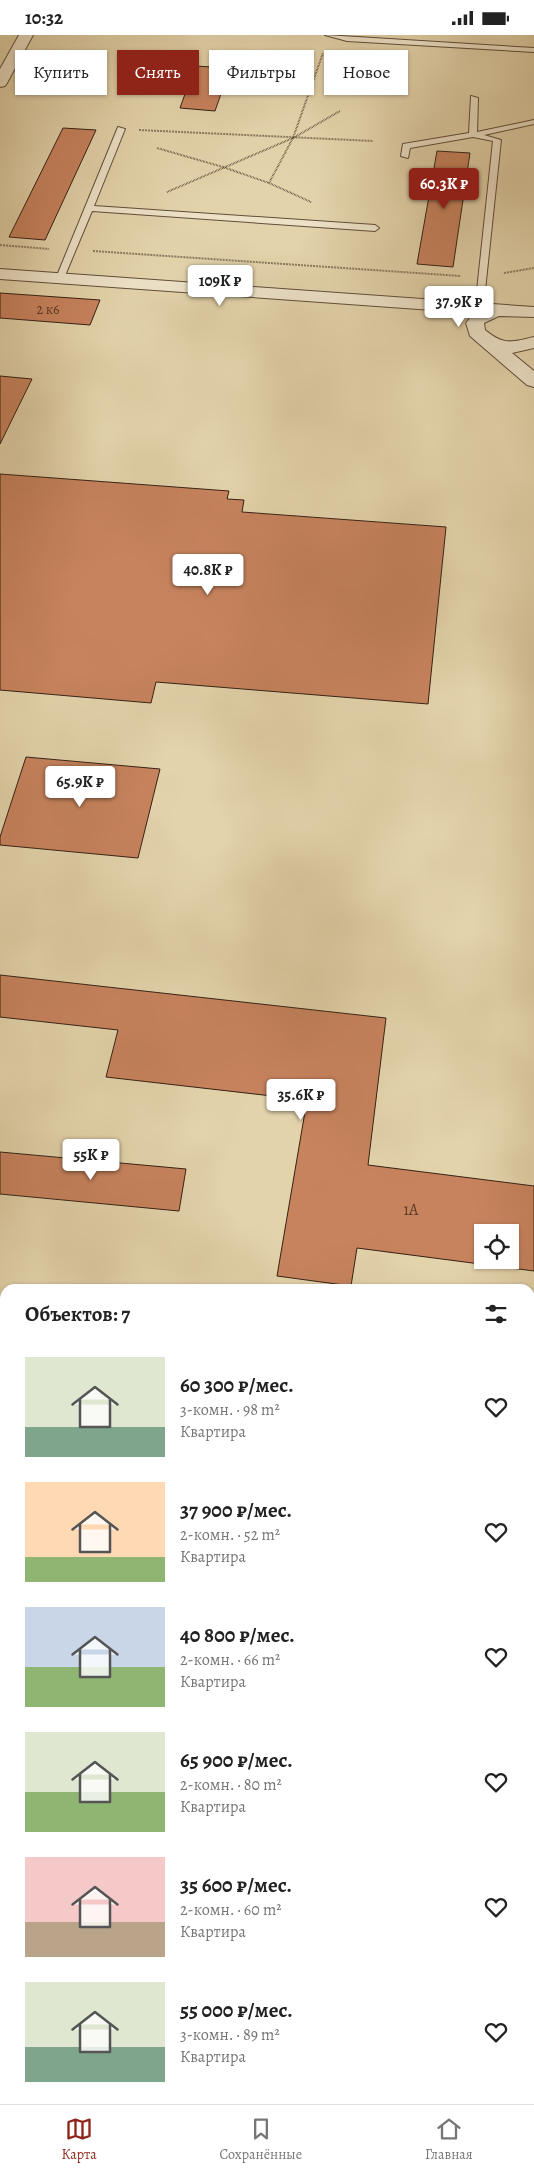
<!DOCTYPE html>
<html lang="ru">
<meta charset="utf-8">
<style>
:root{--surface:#fff;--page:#f6f6f6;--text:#222;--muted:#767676;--line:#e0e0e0;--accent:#8f2418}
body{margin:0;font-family:Alegreya,serif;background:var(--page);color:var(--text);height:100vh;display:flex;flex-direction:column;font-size:19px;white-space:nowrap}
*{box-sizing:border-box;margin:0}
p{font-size:16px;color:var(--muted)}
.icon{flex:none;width:28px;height:28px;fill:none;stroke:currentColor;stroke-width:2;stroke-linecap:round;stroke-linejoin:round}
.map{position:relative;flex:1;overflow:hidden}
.side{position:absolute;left:0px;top:1249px;width:535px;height:821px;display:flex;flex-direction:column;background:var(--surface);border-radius:15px 15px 0 0;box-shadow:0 1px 4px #0004}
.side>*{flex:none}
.hud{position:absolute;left:15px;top:15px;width:505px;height:45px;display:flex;gap:10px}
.buttons{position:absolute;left:474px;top:1189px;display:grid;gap:10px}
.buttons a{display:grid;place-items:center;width:45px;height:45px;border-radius:0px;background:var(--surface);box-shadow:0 1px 4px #0004;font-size:25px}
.price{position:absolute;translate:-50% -42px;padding:0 11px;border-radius:5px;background:#fff;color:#222;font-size:16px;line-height:32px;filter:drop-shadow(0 1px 2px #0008)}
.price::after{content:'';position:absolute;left:50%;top:30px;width:15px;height:11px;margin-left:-8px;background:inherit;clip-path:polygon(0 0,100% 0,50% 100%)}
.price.active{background:var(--accent);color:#fff}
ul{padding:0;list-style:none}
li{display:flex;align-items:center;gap:15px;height:125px;padding:0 25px}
li span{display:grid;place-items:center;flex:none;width:140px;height:100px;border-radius:0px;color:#555}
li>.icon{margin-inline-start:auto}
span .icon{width:60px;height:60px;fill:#fffc;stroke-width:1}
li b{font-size:21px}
h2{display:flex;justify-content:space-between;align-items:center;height:60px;padding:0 25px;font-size:21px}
.tag{padding:0 18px;border-radius:0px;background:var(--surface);box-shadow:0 1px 4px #0004;font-size:18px;line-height:45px}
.tag.active{background:var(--accent);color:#fff}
.status{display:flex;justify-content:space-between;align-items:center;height:35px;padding:0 25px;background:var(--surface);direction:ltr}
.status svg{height:14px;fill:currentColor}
.tab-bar{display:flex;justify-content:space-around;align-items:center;height:70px;border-top:1px solid var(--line);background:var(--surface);font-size:14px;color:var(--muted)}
.tab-bar a{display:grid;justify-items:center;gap:2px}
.tab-bar .active{color:var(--accent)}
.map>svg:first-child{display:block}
.building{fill:#c7835e;stroke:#352114;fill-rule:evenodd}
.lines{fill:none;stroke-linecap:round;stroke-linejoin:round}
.service-casing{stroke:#604e3a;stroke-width:2}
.minor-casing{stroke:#604e3a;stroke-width:2}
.path{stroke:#352114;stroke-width:2;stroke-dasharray:0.5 1;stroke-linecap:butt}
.service{fill:#ede2c8;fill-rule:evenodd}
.minor{fill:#ede2c8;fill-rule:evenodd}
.labels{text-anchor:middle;stroke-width:4;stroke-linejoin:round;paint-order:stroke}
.far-number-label{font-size:14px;fill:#5a3a26}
.number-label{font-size:16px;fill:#5a3a26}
</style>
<div class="status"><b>10:32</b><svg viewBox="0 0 49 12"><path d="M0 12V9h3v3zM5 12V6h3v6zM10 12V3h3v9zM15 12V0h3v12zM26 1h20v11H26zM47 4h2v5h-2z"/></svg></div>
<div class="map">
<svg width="534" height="2069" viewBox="0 0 534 2069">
<rect width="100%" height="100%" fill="#e3d3ab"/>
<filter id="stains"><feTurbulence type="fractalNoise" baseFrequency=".004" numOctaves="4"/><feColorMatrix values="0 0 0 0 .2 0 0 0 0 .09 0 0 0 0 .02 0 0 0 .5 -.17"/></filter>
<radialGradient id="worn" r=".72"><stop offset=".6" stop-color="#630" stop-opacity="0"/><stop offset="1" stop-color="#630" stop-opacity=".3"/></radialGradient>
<!-- building -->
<g class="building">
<path d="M195 31 230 33 215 76 180 73Z"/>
<path d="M63 93 96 95 45 205 9 202Z"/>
<path d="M437 116 470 118 453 232 417 229Z"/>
<path d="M0 258 100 265 90 290 0 283Z"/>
<path d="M0 341 32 344 0 409Z"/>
<path d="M0 439 229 456 227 464 244 465 242 477 446 492 428 669 156 647 151 668 0 655Z"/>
<path d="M26 722 160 734 138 823 0 810V802Z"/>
<path d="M0 940 386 983 368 1130 534 1151V1236L357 1213 351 1251 277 1241 307 1065 106 1042 118 995 0 982ZM482 1198H510V1225H482Z"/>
<path d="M0 1117 186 1134 179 1176 0 1159Z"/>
</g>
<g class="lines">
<!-- service casing -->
<g class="service-casing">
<g id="service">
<path d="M325 0 534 13V17L347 6Z"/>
<path d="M471 61 478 63 477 97 534 85V89L484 100 501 105 483 274 479 277 475 274 493 106 473 102 410 113 408 123 401 121 403 109 469 98Z"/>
<path d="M118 92 125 94 94 171 375 190 379 193 375 196 92 176 64 243 57 245 56 243Z"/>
</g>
</g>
<!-- minor casing -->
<g class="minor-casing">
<g id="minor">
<path d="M19 0H33L7 48 5 51 0 52V34Z"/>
<path d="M0 234 534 272V282L499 281 484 288 485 295C505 311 511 307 534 302V313L512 318 534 336V352L527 350 470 301 466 288 474 278 0 244Z"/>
</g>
</g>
<!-- path -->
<g class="path">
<path d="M139 95 373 106"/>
<path d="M157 113 223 132 269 148"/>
<path d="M167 157 293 103 340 76"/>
<path d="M311 167 269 148 293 103 323 18"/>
<path d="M0 210 49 214"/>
<path d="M93 216 461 241"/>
<path d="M504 238 534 233"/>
</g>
<!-- service -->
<use href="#service" class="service"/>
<!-- minor -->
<use href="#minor" class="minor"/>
</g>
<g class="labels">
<!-- far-number labels -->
<g class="far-number-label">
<text x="48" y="279">2 к6</text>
</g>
<!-- number labels -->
<g class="number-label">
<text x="411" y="1180">1А</text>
</g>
</g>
<rect width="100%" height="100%" filter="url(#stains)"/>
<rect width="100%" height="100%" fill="url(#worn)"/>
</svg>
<div class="buttons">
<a><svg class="icon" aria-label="locate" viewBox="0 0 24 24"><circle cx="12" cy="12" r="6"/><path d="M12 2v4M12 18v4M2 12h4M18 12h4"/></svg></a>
</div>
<b class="price active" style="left:444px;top:175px">60.3K ₽</b>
<b class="price" style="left:220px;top:272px">109K ₽</b>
<b class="price" style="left:459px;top:293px">37.9K ₽</b>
<b class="price" style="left:208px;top:561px">40.8K ₽</b>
<b class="price" style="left:80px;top:773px">65.9K ₽</b>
<b class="price" style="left:301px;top:1086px">35.6K ₽</b>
<b class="price" style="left:91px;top:1146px">55K ₽</b>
<div class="hud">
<a class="tag">Купить</a>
<a class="tag active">Снять</a>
<a class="tag">Фильтры</a>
<a class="tag">Новое</a>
</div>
<section class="side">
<h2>Объектов: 7<svg class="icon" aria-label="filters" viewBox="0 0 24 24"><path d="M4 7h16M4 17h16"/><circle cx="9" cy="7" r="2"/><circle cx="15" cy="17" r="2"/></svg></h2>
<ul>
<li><span style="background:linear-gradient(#dfe7d0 70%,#7fa58c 0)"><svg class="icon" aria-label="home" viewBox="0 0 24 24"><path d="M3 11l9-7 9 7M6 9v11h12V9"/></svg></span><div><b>60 300 ₽/мес.</b><p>3-комн. · 98 m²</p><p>Квартира</p></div><svg class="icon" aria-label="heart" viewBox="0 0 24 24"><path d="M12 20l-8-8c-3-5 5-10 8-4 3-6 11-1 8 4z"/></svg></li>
<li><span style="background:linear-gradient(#ffd9b3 75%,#8fb573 0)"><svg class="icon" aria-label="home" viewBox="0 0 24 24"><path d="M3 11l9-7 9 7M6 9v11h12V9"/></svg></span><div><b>37 900 ₽/мес.</b><p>2-комн. · 52 m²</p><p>Квартира</p></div><svg class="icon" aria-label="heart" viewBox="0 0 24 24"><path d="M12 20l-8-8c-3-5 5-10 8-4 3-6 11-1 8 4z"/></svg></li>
<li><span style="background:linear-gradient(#c9d6e8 60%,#8fb573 0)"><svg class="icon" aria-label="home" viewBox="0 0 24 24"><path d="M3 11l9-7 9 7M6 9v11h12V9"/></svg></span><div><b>40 800 ₽/мес.</b><p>2-комн. · 66 m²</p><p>Квартира</p></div><svg class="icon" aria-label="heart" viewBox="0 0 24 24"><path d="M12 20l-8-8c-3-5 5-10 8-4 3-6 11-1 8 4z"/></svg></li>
<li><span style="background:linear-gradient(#dfe7d0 60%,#8fb573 0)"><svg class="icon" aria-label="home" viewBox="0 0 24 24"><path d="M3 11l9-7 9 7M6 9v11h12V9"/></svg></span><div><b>65 900 ₽/мес.</b><p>2-комн. · 80 m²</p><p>Квартира</p></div><svg class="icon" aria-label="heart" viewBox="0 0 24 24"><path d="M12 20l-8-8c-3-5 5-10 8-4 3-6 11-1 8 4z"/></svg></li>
<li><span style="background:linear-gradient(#f6c9c9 65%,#b9a48a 0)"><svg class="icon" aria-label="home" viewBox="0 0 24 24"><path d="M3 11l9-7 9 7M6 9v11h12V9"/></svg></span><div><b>35 600 ₽/мес.</b><p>2-комн. · 60 m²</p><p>Квартира</p></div><svg class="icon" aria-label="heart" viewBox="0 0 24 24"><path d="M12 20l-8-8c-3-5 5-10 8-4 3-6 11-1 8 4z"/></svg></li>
<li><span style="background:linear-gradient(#dfe7d0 65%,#7fa58c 0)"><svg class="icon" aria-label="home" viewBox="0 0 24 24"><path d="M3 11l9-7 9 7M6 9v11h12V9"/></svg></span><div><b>55 000 ₽/мес.</b><p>3-комн. · 89 m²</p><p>Квартира</p></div><svg class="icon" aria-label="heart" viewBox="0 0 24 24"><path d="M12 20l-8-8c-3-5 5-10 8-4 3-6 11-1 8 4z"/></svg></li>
</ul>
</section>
</div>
<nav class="tab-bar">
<a class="active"><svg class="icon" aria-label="map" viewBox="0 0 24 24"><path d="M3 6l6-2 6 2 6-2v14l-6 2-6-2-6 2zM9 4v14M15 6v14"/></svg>Карта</a>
<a><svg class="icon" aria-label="saved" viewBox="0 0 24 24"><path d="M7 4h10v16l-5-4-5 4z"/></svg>Сохранённые</a>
<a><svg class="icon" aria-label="home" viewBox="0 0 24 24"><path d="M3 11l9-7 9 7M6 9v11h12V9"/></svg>Главная</a>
</nav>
